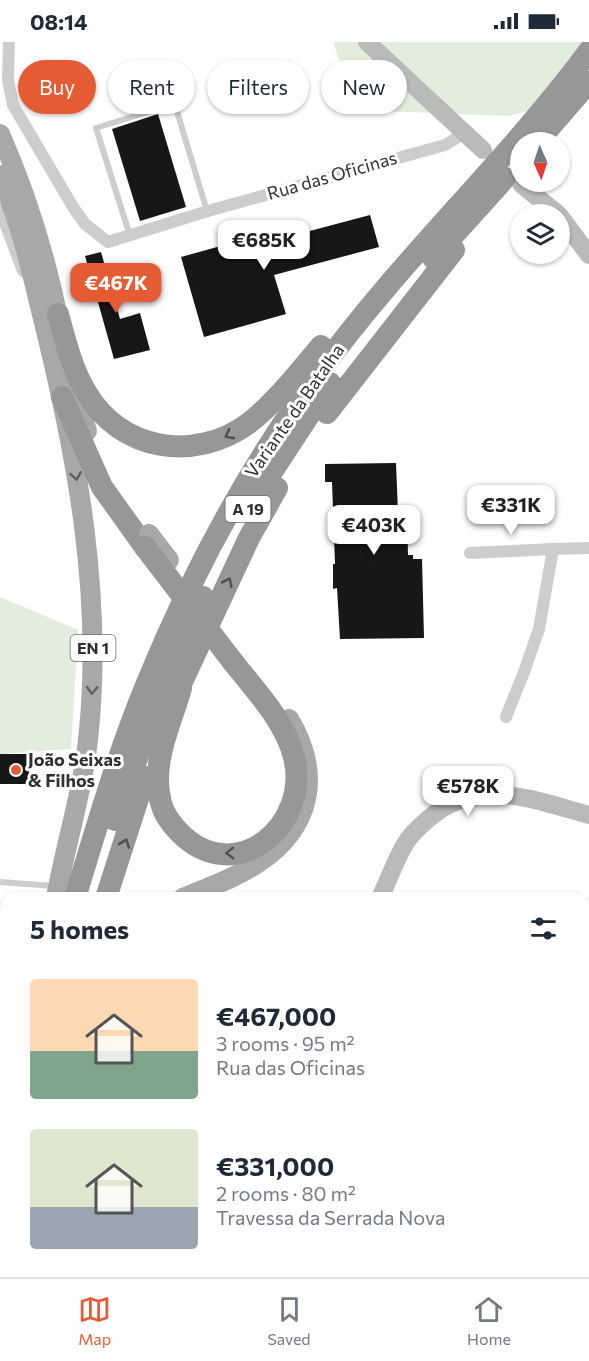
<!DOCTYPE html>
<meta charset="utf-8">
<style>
:root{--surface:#fff;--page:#f2f2f3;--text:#1f2937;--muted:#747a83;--line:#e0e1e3;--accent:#e55b34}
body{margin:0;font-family:Commissioner,sans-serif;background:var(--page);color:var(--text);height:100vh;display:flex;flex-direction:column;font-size:22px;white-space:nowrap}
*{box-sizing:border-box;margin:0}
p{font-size:20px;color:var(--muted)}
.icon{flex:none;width:33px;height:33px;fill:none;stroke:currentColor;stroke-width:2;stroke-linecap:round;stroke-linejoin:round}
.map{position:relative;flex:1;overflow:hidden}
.panel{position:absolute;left:0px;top:850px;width:590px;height:386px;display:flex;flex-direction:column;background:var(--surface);border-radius:18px 18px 0 0;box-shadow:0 2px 4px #0004}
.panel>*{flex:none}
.hud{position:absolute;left:18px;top:18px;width:554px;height:54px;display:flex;gap:12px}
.needle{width:39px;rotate:177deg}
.controls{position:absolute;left:510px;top:90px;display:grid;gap:12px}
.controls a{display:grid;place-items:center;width:60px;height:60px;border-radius:50%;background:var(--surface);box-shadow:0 2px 4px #0004;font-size:30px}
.price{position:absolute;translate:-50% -51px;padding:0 14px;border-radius:12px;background:#fff;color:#222;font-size:20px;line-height:39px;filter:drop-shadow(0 2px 3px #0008)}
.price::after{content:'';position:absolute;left:50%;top:36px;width:18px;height:14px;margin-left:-9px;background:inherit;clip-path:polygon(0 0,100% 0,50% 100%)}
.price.current{background:var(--accent);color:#fff}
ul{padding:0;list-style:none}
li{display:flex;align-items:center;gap:18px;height:150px;padding:0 30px}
li span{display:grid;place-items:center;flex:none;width:168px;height:120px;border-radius:6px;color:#555}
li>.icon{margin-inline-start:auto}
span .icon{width:72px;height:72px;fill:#fffc;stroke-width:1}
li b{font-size:26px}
h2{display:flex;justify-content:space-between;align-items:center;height:72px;padding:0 30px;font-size:26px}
.tag{padding:0 21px;border-radius:27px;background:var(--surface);box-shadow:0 2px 4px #0004;font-size:21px;line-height:54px}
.tag.current{background:var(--accent);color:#fff}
.status{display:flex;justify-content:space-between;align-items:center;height:42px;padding:0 30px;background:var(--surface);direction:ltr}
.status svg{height:16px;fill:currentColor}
.menu{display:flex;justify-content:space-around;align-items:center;height:84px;border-top:2px solid var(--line);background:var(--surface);font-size:16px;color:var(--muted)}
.menu a{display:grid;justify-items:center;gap:3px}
.menu .current{color:var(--accent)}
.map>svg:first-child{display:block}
.green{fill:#e2edde}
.building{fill:#171717}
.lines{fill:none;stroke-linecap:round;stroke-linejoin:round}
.lane{stroke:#cdcdcd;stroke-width:6}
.street{stroke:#cdcdcd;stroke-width:12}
.secondary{stroke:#bababa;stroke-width:18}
.primary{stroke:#a8a8a8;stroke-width:20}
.highway{stroke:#979797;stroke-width:22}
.primary-bridge{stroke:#a8a8a8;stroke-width:20}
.highway-bridge{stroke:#979797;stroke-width:22}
.oneway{stroke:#4f4f4f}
.oneway2{stroke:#606060}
.poi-dot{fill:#e55b34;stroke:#fff;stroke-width:2}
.labels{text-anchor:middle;stroke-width:6;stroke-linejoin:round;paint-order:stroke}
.shield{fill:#fff;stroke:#6e6e6e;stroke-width:1.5}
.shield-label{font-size:16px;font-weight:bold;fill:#303030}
.street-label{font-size:18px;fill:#303030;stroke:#fff}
.poi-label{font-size:18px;font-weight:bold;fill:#303030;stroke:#fff;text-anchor:start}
</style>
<div class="status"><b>08:14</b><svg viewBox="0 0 49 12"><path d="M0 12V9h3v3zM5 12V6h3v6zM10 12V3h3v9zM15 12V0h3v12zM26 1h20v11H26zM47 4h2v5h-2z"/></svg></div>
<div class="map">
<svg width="589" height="1235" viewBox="0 0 589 1235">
<rect width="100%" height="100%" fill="#fff"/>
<!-- green -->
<g class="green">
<path d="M333 0H589V52L509 74 357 68Z"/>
<path d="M0 555 78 588 71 707 0 712Z"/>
</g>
<!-- building -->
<g class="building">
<path d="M158 72 186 165 140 179 112 87Z"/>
<path d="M370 173 379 205 274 233 286 272 204 295 181 215 304 181 306 190Z"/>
<path d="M101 210 120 277 140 271 150 308 114 317 85 214Z"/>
<path d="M396 421 398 471 407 470 408 513H413V517H422L424 596 340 597 337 546 333 547V522H335L332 440H325V422Z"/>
<rect x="0" y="712" width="29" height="30"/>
</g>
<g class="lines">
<!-- lane -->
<g class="lane">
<path d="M130 194 96 86 164 65 172 63 176 66 207 169"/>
<path d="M0 840 54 844"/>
<path d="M0 992 6 989"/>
</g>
<!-- street -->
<g class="street">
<path d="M9 0 8 38 13 63 73 165 85 182 108 200 208 169 445 103 466 90"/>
<path d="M0 168 23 229"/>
<path d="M470 511 553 507"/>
<path d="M506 675 524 630 539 587 553 507 589 506"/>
</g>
<!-- secondary -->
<g class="secondary">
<path d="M367 0 483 108"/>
<path d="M521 142 558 172"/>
<path d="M560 174 589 213"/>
<path d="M380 856C388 839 395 819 405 802 410 793 419 785 427 778 477 733 533 758 589 773"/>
</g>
<!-- primary -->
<g class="primary">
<path d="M0 92C27 153 47 219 60 285"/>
<path d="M0 133C22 183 33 236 46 289 78 420 102 553 89 688 84 745 66 800 56 856"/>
<path d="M69 329 87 389"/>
<path d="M183 856C208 845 236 836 258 821 312 785 322 732 289 677"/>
<path d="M0 1039 6 1021"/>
<path d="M0 1195 6 1176"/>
</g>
<!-- highway -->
<g class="highway">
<path d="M537 100 589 40"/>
<path d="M433 216 505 136"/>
<path d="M58 272C65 298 72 327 86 350 120 409 195 421 249 381 273 363 302 327 321 304"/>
<path d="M62 355 102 445 145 505"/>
<path d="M327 371 454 208"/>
<path d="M251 462 330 341"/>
<path d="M181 646C171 682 150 722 161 761 164 773 172 783 180 791 236 847 311 783 294 715 285 679 255 648 233 620"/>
<path d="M173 659 249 496 277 446"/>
<path d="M115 778 167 633 203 555"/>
<path d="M75 856C97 784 118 711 147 641 192 531 249 425 320 329 402 216 506 121 589 9"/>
<path d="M106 856 145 735"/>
<path d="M0 1091 6 1073"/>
<path d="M0 1144 6 1125"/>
</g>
<!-- primary-bridge -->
<path class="primary-bridge" d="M149 492 169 518"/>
<!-- highway-bridge -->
<path class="highway-bridge" d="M145 505 233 620"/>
</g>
<!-- one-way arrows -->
<defs><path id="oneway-chevron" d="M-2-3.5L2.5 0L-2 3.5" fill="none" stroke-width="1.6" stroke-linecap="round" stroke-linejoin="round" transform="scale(1.5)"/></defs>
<g class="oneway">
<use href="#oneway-chevron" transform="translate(229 393) rotate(152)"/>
<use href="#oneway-chevron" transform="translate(228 540) rotate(-64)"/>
<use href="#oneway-chevron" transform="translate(125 801) rotate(-71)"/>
<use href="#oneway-chevron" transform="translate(230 811) rotate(179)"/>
</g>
<g class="oneway2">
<use href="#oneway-chevron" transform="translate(76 434) rotate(80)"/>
<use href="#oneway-chevron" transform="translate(92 648) rotate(93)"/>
</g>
<!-- markers -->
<circle class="poi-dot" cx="16" cy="728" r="6"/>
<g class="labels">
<!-- shield labels -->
<g class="shield">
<rect x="225.5" y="454" width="45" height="26" rx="4.5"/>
<rect x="70.5" y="593" width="45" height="26" rx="4.5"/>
</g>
<g class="shield-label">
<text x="248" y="473">A 19</text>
<text x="93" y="612">EN 1</text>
</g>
<!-- street labels -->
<g class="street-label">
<text transform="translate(332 134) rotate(-16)" y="6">Rua das Oficinas</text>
<text transform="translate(295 369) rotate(-55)" y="6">Variante da Batalha</text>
</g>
<!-- poi labels -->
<g class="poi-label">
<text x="28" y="724">João Seixas<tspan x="28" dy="21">&amp; Filhos</tspan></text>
</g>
</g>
</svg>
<div class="controls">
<a><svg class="needle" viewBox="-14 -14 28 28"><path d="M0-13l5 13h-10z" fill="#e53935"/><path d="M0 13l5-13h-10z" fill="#747a83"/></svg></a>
<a><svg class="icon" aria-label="layers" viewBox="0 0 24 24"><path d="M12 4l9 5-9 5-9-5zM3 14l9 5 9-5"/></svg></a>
</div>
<b class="price" style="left:264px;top:229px">€685K</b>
<b class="price current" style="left:116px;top:272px">€467K</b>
<b class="price" style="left:511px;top:494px">€331K</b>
<b class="price" style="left:374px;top:514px">€403K</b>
<b class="price" style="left:468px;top:775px">€578K</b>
<div class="hud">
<a class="tag current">Buy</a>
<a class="tag">Rent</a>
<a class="tag">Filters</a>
<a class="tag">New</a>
</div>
<section class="panel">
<h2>5 homes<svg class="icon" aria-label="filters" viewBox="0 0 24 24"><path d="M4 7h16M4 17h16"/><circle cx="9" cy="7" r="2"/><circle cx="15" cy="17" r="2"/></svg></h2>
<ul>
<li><span style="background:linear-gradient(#ffd9b3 60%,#7fa58c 0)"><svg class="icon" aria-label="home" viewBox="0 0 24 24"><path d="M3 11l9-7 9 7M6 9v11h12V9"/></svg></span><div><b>€467,000</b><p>3 rooms · 95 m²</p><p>Rua das Oficinas</p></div></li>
<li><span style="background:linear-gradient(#dfe7d0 65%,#9aa5b1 0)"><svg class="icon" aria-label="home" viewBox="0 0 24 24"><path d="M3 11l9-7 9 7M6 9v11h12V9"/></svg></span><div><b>€331,000</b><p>2 rooms · 80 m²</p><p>Travessa da Serrada Nova</p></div></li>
</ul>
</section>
</div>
<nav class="menu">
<a class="current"><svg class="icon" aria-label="map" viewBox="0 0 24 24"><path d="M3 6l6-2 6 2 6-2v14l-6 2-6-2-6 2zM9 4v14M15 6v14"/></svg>Map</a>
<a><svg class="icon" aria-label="saved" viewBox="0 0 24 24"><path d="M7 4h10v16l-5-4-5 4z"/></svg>Saved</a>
<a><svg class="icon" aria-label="home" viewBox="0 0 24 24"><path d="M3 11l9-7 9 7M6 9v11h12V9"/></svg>Home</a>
</nav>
